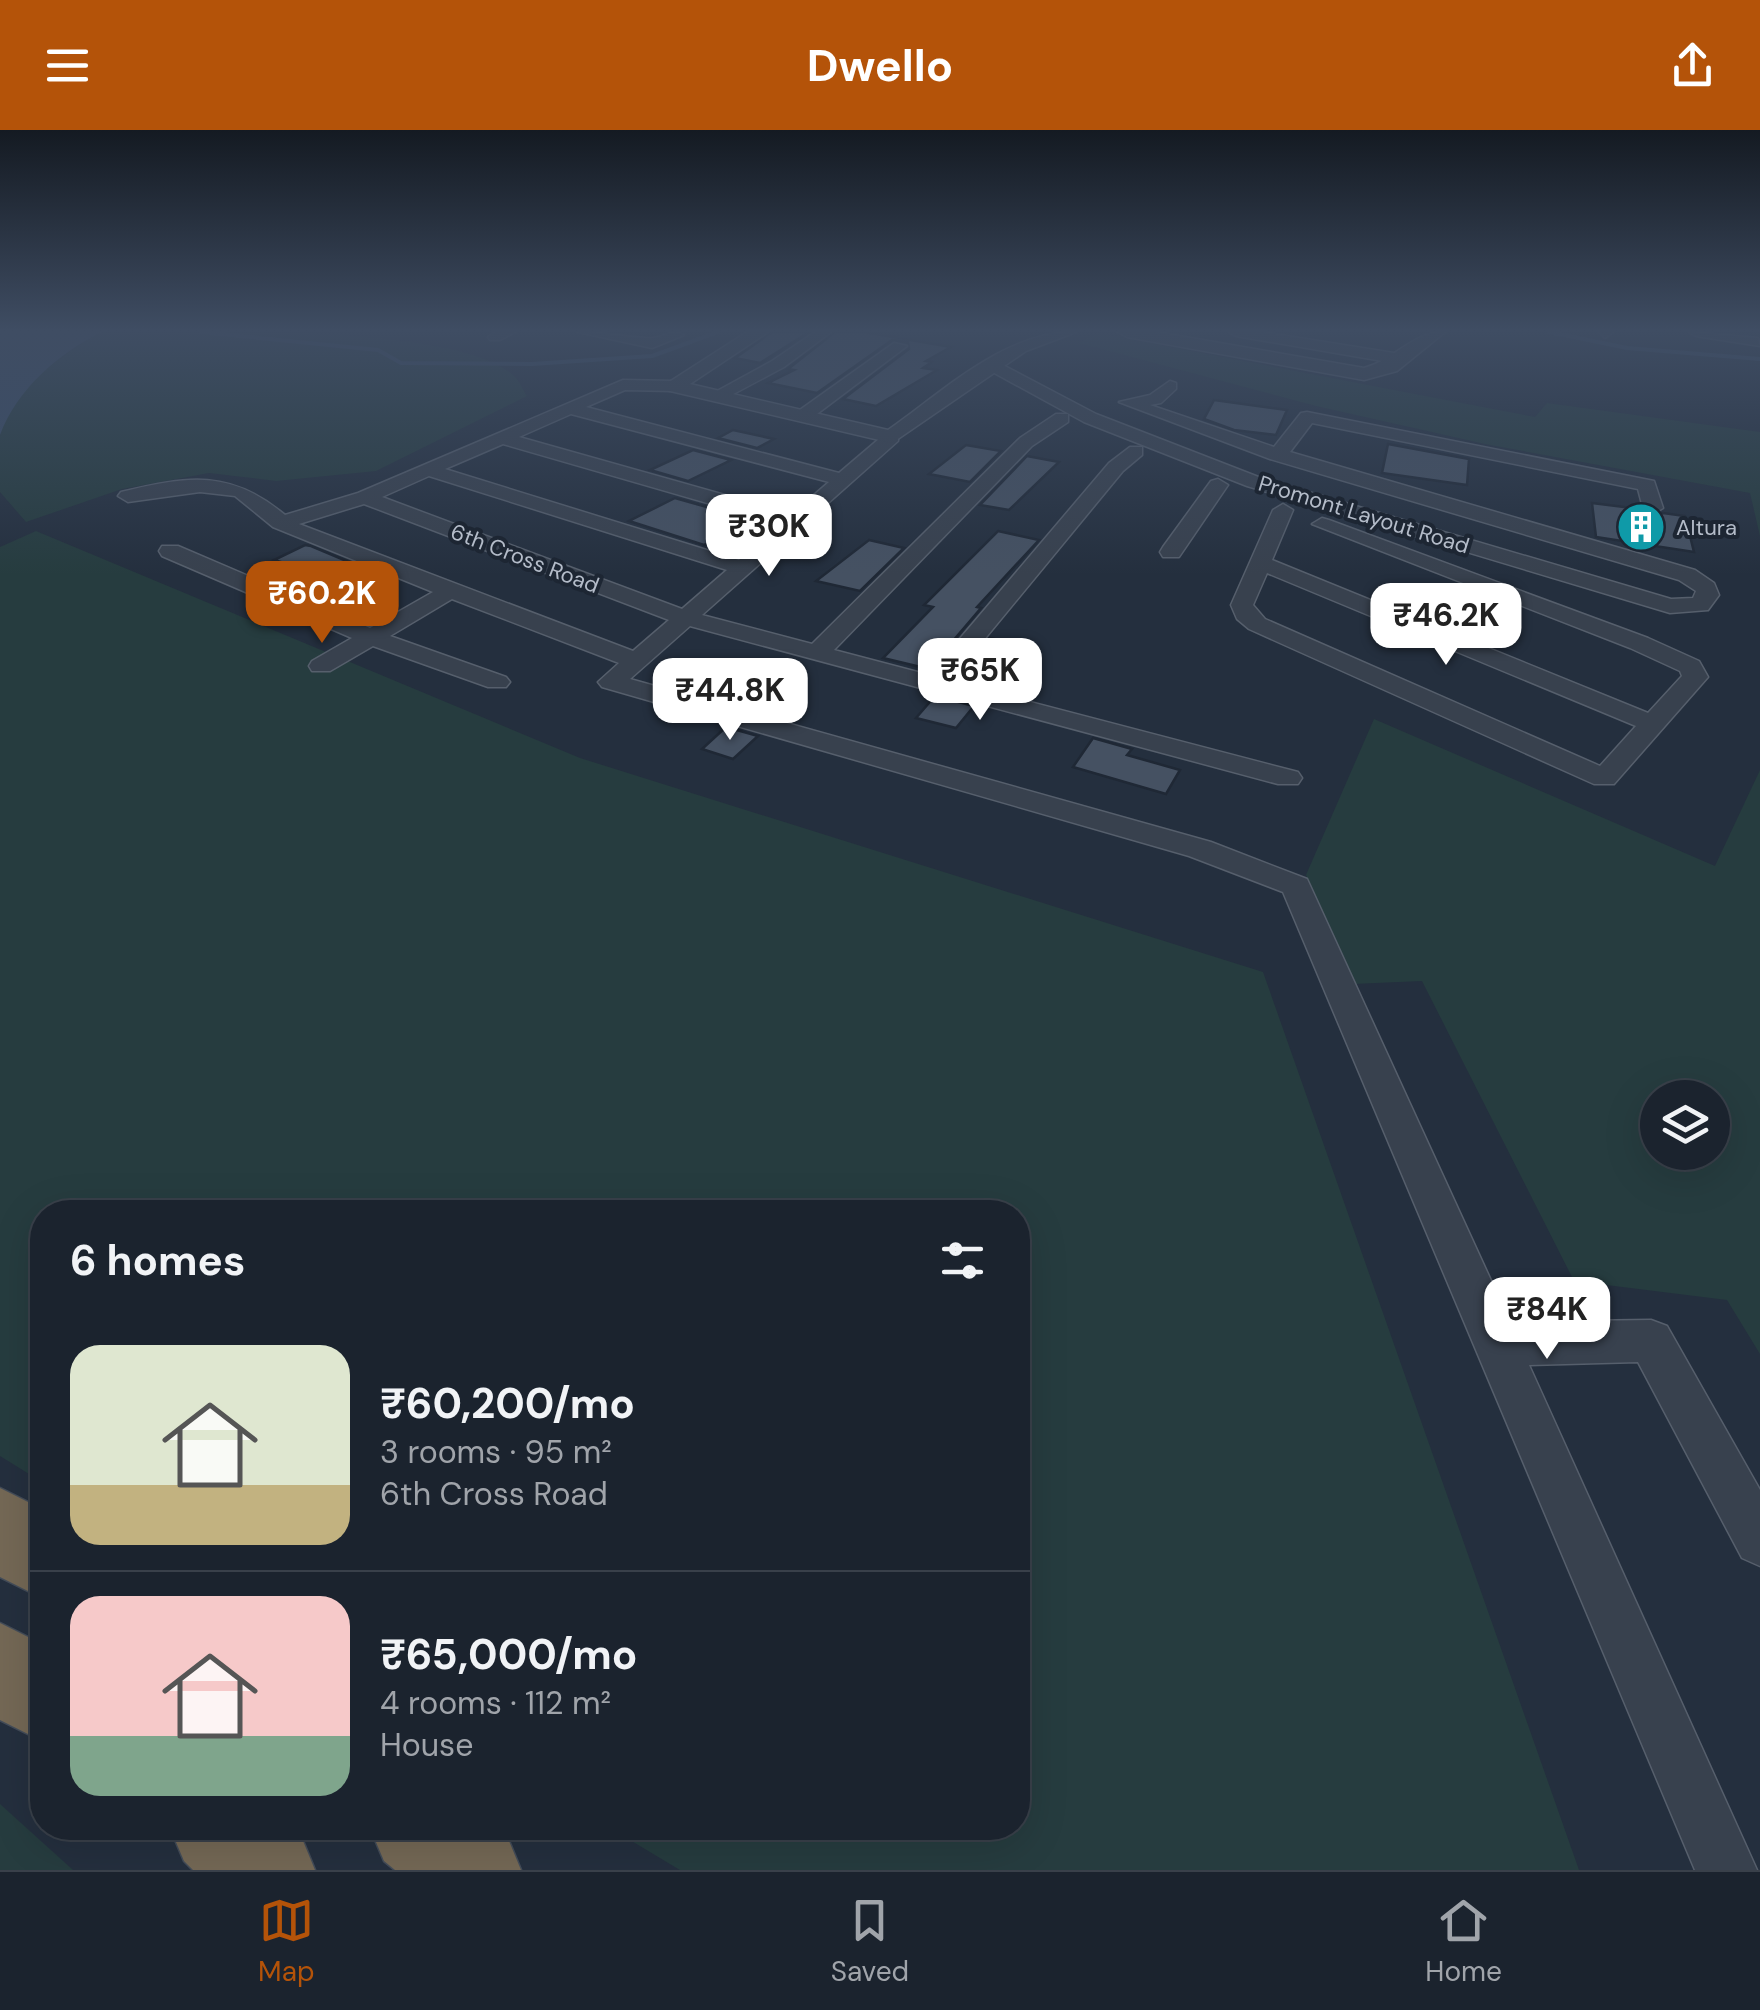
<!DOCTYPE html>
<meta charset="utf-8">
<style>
:root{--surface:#1b232e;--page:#242b36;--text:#f1f3f6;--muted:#a0a4aa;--line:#39404a;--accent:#b45309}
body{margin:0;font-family:"DM Sans",sans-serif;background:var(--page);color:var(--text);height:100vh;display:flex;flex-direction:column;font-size:38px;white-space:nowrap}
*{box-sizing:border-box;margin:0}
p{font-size:32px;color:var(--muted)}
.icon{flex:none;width:55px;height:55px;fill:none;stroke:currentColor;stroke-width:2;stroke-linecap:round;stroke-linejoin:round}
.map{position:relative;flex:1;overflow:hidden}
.drawer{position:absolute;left:30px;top:1070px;width:1000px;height:640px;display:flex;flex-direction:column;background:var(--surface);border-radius:40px;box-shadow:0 10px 40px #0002,0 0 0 2px var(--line)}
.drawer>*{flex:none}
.tools{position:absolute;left:1640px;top:950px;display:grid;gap:20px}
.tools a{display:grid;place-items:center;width:90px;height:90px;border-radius:50%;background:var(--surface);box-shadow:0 10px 40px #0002,0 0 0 2px var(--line);font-size:50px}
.price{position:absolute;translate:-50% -85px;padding:0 22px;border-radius:20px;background:#fff;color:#222;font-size:32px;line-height:65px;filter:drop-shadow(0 2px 5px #0008)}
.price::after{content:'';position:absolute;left:50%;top:60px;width:30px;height:22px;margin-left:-15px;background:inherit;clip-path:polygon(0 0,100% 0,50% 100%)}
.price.active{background:var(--accent);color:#fff}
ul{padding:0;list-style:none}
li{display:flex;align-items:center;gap:30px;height:250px;padding:0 40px}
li+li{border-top:2px solid var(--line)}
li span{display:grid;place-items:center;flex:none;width:280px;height:200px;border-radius:30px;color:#555}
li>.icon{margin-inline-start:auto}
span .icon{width:120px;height:120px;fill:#fffc;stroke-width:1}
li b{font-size:42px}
h2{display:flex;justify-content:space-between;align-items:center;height:120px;padding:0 40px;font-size:42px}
header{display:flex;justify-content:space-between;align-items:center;height:130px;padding:0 40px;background:var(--accent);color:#fff;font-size:45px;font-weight:700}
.tab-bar{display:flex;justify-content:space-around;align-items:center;height:140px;border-top:2px solid var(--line);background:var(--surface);font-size:28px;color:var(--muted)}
.tab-bar a{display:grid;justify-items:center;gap:5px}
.tab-bar .active{color:var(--accent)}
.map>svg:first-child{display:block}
.green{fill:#263c3f;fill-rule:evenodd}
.water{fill:#394c67}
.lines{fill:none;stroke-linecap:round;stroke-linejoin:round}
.stream{stroke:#394c67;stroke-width:4}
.building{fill:#455162;stroke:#1f2835;stroke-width:2.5}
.minor-casing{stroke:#565f6c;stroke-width:3}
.tertiary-casing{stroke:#565f6c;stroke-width:3}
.motorway-casing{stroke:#434c59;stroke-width:3}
.minor{fill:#38414e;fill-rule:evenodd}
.tertiary{fill:#38414e;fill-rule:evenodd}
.motorway{fill:#746855;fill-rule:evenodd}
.labels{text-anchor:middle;stroke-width:8;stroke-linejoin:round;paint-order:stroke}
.far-street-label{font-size:22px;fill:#b4bcc9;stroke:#1d2633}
.far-poi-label{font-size:22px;fill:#b4bcc9;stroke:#1d2633;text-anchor:start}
</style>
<header><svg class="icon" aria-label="menu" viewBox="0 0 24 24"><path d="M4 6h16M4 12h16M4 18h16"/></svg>Dwello<svg class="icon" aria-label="share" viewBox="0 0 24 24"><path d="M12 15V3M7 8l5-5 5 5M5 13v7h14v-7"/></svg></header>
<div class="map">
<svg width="1760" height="1740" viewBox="0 0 1760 1740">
<rect width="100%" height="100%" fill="#242f3e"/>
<!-- green -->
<g class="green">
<path d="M102 202C183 202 461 192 515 247 520 251 523 261 527 266L376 341 276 351 209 343 122 359 26 392 0 362C0 344 0 324 0 306 6 265 67 219 102 202Z"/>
<path d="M1097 203 1535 287 1547 273 1760 302V406L1750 363 1485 314 1316 276 1079 213Z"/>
<path d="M36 401 580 628 1263 842 1579 1740H680L610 1698H1018V1082H42V1352L0 1326V417Z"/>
<path d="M1374 589 1715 736 1760 640V1224L1727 1170 1574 1151 1422 851 1353 854 1306 745ZM1658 968H1712V1022H1658Z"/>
<path d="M0 1674 73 1740H0Z"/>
</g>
<!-- water -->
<path class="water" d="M0 202H102C59 223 17 259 0 305Z"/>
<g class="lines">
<!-- stream -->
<g class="stream">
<path d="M201 202 378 220 401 233 532 234 652 226 718 202"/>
<path d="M1549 202 1627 218 1760 229"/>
</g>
</g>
<!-- building -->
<g class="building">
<path d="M772 202H809L760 233 735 228Z"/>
<path d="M835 202H864L951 217 926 231 932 232 923 238 937 240 876 276 843 269 909 219 908 212 892 210 817 263 768 253 794 240 788 239Z"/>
<path d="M1214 270 1287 280 1276 305 1234 300 1204 289Z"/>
<path d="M733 300 774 309 757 318 718 308Z"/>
<path d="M1388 314 1469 329 1467 355 1382 343Z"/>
<path d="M966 315 1001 321 970 352 929 344Z"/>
<path d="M693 320 731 330 688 351 650 340Z"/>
<path d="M1027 326 1059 332 1009 380 980 375Z"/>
<path d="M675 368 749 389 704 415 629 391Z"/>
<path d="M1592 373 1640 379 1651 387 1663 383 1685 386 1694 422 1596 407Z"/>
<path d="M998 401 1039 410 977 477 981 478 929 539 883 528 933 477 924 475Z"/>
<path d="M869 410 904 418 860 461 816 451Z"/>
<path d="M305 415 311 416 368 440 345 451 274 430Z"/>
<path d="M990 508 1037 519 1016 545 1002 542 989 557 957 549Z"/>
<path d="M935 566 974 576 956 598 916 588Z"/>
<path d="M726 597 758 606 733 629 702 619Z"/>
<path d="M1093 608 1132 619 1127 625 1180 640 1166 664 1073 637Z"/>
</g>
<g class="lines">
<!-- minor casing -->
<g class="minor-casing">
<g id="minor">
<path d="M495 202H515L500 210H490L488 207Z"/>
<path d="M578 202C601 202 623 207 646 208 663 210 669 198 684 205L652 218Z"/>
<path d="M815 202H831L784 237 722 270 708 266 772 231Z"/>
<path d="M1229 202H1262L1400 224 1408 229 1400 234 1236 206Z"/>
<path d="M1599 202H1613L1605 208Z"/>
<path d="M1689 202 1758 208 1760 216 1696 206Z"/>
<path d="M894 213 907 216 809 290H797V282Z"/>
<path d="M987 233H999L1096 284 1261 348 1671 469 1693 468 1696 461 1679 450 1270 329 1119 272 1150 265 1170 251 1176 253V259L1161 273 1150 275 1274 317 1301 283 1307 282 1654 351 1663 378 1653 384 1643 378 1638 359 1312 293 1290 322 1695 440 1714 453 1719 465 1708 480 1670 483 1247 356 1084 292 987 239Z"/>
<path d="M623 250 673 251 681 256 673 261 625 260 586 277 839 343 886 303H898V311L702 485 812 514 1020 308 1056 284H1068V292L1032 316 834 520 929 545 1109 333 1130 317H1142V325L1123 341 950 551 1298 642 1302 648 1298 654H1278L690 496 630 549 1211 712 1307 749 1510 1192 1651 1190 1667 1196 1760 1360V1436L1742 1428 1638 1232 1529 1235 1757 1740H1695L1283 762 1189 726 602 557 598 552 619 533 452 469 390 506 506 547 510 552 506 557H488L373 516 330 541H312L309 536 312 531 352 508 162 426 159 421 162 416H178L370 498 433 462 273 397 235 366 200 362 128 372 118 366 121 362C188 346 230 339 285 385L358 363ZM571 284 829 352 792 384 519 307ZM503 314 780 394 739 430 445 339ZM429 346 727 440 682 479 382 367ZM364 374 669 490 633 521 299 394Z"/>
<path d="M1218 349 1228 355 1179 427H1163L1160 422 1163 417 1211 351Z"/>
<path d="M1283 374 1293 380 1272 430 1648 583 1682 546 1680 541 1630 518 1312 394 1322 388 1329 390 1648 508 1699 531 1708 547 1614 654H1594L1249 499 1237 489 1231 475 1273 380ZM1267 443 1636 596 1600 636 1265 489 1253 475Z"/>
</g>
</g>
<!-- tertiary casing -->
<g class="tertiary-casing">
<g id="tertiary">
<path d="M747 202H768L690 254 888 300C944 261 1005 201 1076 202L1026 221 892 313 666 260 663 256Z"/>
<path d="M1118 202H1156L1364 238C1395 230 1413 201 1445 202L1397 241 1364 250 1127 207Z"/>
</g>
</g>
<!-- motorway casing -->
<g class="motorway-casing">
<g id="motorway">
<path d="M0 1358 42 1379V1468L0 1447Z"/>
<path d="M0 1493 42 1514V1611L0 1590Z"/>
<path d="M170 1698H291L301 1706 315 1740H193L184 1731Z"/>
<path d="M370 1698H496L507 1706 521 1740H395L384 1731Z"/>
</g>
</g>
<!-- minor -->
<use href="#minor" class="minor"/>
<!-- tertiary -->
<use href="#tertiary" class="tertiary"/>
<!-- motorway -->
<use href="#motorway" class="motorway"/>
</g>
<!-- sky -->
<linearGradient id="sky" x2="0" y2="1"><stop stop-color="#141a22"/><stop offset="0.45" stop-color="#3f4d63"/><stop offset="1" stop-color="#3f4d63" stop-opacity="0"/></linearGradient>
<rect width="1760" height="445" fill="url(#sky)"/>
<!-- icons -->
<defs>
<g id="building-disc" transform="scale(2.5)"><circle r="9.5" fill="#0f9aa8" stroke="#1d2633"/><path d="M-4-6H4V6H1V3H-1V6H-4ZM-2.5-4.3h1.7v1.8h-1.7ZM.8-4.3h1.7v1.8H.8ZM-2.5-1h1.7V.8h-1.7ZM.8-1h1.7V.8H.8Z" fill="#fff"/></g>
</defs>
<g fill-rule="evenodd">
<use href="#building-disc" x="1641" y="397"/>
</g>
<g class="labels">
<!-- far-street labels -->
<g class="far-street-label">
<text transform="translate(1364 384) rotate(17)" y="8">Promont Layout Road</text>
<text transform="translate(525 428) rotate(21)" y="8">6th Cross Road</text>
</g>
<!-- far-poi labels -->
<g class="far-poi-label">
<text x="1676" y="405">Altura</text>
</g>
</g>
</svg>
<div class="tools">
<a><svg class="icon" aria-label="layers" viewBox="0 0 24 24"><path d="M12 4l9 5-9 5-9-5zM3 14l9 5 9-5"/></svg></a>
</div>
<b class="price" style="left:769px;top:449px">₹30K</b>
<b class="price active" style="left:322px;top:516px">₹60.2K</b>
<b class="price" style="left:1446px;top:538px">₹46.2K</b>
<b class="price" style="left:980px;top:593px">₹65K</b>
<b class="price" style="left:730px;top:613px">₹44.8K</b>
<b class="price" style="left:1547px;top:1232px">₹84K</b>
<section class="drawer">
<h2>6 homes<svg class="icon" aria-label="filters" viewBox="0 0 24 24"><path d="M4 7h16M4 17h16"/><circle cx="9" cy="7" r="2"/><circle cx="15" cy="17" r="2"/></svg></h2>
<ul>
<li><span style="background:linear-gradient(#dfe7d0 70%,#c2b280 0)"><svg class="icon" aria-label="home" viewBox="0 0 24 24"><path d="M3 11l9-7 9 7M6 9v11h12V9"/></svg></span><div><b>₹60,200/mo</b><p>3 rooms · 95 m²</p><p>6th Cross Road</p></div></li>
<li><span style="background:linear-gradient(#f6c9c9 70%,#7fa58c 0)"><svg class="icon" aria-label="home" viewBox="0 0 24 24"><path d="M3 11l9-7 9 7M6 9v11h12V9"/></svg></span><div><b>₹65,000/mo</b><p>4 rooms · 112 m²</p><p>House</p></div></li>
</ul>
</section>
</div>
<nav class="tab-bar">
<a class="active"><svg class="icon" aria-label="map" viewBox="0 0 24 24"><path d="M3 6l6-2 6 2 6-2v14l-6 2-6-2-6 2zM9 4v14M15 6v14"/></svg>Map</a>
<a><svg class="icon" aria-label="saved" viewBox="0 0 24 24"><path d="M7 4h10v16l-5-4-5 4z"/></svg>Saved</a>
<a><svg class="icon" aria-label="home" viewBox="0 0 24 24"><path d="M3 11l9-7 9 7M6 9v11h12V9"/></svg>Home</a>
</nav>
